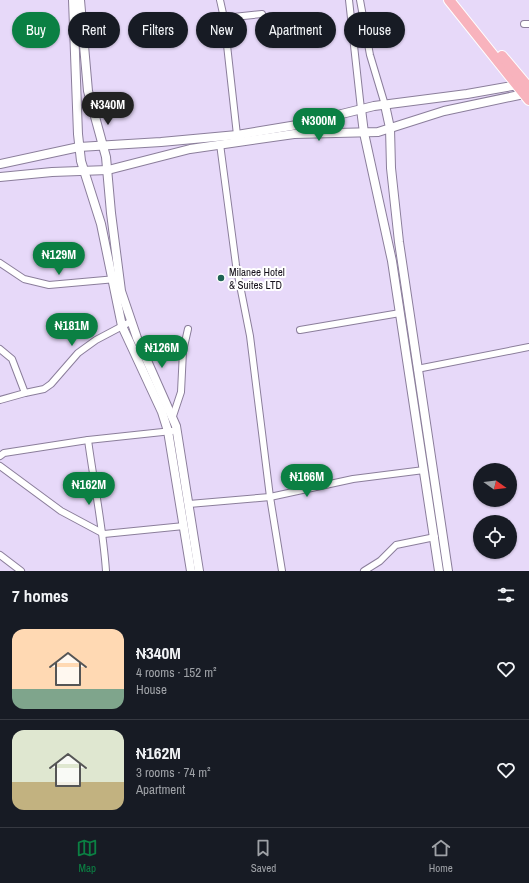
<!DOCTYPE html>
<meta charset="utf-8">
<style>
:root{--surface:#171b24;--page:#242831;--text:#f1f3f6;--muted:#9ea1a6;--line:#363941;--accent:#0b8043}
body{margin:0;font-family:"Archivo Narrow",sans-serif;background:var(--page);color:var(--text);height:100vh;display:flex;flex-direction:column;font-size:15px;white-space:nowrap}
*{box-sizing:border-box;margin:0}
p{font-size:13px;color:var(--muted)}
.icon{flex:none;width:22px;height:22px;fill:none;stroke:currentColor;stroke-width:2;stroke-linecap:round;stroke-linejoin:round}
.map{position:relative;height:571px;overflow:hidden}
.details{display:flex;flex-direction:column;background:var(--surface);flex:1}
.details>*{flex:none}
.hud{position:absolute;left:12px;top:12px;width:505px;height:36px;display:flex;gap:8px}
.needle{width:26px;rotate:104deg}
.controls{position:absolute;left:473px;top:463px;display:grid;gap:8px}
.controls a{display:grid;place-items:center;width:44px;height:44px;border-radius:50%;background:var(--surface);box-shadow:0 1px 3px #0004;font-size:20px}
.price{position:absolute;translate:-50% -34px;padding:0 9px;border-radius:14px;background:var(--accent);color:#fff;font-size:13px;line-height:26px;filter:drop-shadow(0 1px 2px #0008)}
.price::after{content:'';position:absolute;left:50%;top:24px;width:12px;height:9px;margin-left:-6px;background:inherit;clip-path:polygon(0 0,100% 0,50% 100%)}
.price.active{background:#222;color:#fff}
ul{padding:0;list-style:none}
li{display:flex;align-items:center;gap:12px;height:100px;padding:0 12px}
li+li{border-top:1px solid var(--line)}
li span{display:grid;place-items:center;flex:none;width:112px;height:80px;border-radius:12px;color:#555}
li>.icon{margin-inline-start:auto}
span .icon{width:48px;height:48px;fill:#fffc;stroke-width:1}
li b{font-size:17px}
h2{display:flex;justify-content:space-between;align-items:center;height:48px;padding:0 12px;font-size:17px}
.pill{padding:0 14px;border-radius:18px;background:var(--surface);box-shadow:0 1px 3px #0004;font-size:14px;line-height:36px}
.pill.active{background:var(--accent);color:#fff}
.dock{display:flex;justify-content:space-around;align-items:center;height:56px;border-top:1px solid var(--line);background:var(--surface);font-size:11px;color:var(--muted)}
.dock a{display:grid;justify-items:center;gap:2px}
.dock .active{color:var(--accent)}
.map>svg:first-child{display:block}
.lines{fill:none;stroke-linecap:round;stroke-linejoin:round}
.minor-casing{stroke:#8b7e9b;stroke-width:8}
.tertiary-casing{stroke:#8b7e9b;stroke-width:10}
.primary-casing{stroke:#fff;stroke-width:12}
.minor{stroke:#fff;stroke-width:6}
.tertiary{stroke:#fff;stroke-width:8}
.primary{stroke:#f8b3bd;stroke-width:10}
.poi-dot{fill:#1e6354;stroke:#fff;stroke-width:1.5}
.labels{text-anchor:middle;stroke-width:4;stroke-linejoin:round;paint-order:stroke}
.poi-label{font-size:11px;fill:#16111c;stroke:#fff;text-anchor:start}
</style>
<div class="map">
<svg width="529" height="571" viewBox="0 0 529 571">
<rect width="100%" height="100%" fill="#e7d9f9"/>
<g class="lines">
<!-- minor casing -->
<g class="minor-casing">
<g id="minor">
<path d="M220 0 224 18 237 135"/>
<path d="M349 0 361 109"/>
<path d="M360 0 370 55 385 105"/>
<path d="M224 18 262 14"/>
<path d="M524 24H529"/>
<path d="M220 144 236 265 250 336 270 497 282 571"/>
<path d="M0 263 24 279 49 285 116 279"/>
<path d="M300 330 400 313"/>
<path d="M0 349 12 359 25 393 0 400"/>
<path d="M417 369 529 347"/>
<path d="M25 393 44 389 51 384 78 353 96 340 130 322"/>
<path d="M173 416 181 392 183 351 188 329"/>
<path d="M88 440C94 484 103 527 106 571"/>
<path d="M0 456 4 453 88 440 172 431"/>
<path d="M0 466 61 511 104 534 184 526"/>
<path d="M189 504 270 497 353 479 424 470"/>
<path d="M0 555 21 571"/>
<path d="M364 571 380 561 396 545 435 537"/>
</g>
</g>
<!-- tertiary casing -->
<g class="tertiary-casing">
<g id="tertiary">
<path d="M73 0 78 134 81 161 101 224 122 326 162 412 168 431 191 571"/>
<path d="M80 0 88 91 106 157 111 213 121 291 137 338 176 426 199 571"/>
<path d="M385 105 390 128 391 168 399 242 448 571"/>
<path d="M361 109 364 133 392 261 439 571"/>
<path d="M0 164 79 147 161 142 237 135 297 125 374 106 467 94 518 85"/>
<path d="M0 177 52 172 108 170 190 149 294 134 378 132 444 111 524 94"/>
</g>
</g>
<!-- primary casing -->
<g class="primary-casing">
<g id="primary">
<path d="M449 0 529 100"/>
<path d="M502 56 529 88"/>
</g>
</g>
<!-- minor -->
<use href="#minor" class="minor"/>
<!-- tertiary -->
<use href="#tertiary" class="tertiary"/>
<!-- primary -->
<use href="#primary" class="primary"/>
</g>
<!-- markers -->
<circle class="poi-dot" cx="221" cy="278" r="4"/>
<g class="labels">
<!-- poi labels -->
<g class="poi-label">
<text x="229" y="276">Milanee Hotel<tspan x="229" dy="13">&amp; Suites LTD</tspan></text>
</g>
</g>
</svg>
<div class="controls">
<a><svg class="needle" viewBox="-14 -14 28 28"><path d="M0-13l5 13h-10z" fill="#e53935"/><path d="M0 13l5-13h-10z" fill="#9ea1a6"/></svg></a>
<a><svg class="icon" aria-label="locate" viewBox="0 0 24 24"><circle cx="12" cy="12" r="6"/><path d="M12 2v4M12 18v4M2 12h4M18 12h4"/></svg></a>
</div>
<b class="price active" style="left:108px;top:126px">₦340M</b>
<b class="price" style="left:319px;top:142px">₦300M</b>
<b class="price" style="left:59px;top:276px">₦129M</b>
<b class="price" style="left:72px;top:347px">₦181M</b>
<b class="price" style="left:162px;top:369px">₦126M</b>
<b class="price" style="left:307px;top:498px">₦166M</b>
<b class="price" style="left:89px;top:506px">₦162M</b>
<div class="hud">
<a class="pill active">Buy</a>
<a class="pill">Rent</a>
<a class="pill">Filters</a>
<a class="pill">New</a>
<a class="pill">Apartment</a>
<a class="pill">House</a>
</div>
</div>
<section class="details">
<h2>7 homes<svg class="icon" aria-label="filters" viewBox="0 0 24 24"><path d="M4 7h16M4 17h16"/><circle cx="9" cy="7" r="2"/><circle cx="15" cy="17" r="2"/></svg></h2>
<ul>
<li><span style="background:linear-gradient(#ffd9b3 75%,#7fa58c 0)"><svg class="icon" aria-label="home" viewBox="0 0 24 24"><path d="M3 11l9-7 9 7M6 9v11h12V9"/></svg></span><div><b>₦340M</b><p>4 rooms · 152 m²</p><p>House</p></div><svg class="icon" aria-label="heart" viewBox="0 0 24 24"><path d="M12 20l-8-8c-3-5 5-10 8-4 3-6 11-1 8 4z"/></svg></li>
<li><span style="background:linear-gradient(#dfe7d0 65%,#c2b280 0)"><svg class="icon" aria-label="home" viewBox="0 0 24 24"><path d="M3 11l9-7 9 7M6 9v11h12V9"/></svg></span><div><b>₦162M</b><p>3 rooms · 74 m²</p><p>Apartment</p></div><svg class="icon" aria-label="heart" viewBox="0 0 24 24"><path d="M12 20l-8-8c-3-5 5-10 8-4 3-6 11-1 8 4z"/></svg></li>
</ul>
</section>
<nav class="dock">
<a class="active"><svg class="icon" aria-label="map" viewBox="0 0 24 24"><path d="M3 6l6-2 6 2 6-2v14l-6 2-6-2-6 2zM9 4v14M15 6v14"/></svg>Map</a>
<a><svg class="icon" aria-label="saved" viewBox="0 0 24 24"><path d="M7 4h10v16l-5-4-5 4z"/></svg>Saved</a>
<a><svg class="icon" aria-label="home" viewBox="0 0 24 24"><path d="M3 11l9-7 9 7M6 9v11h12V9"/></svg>Home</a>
</nav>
